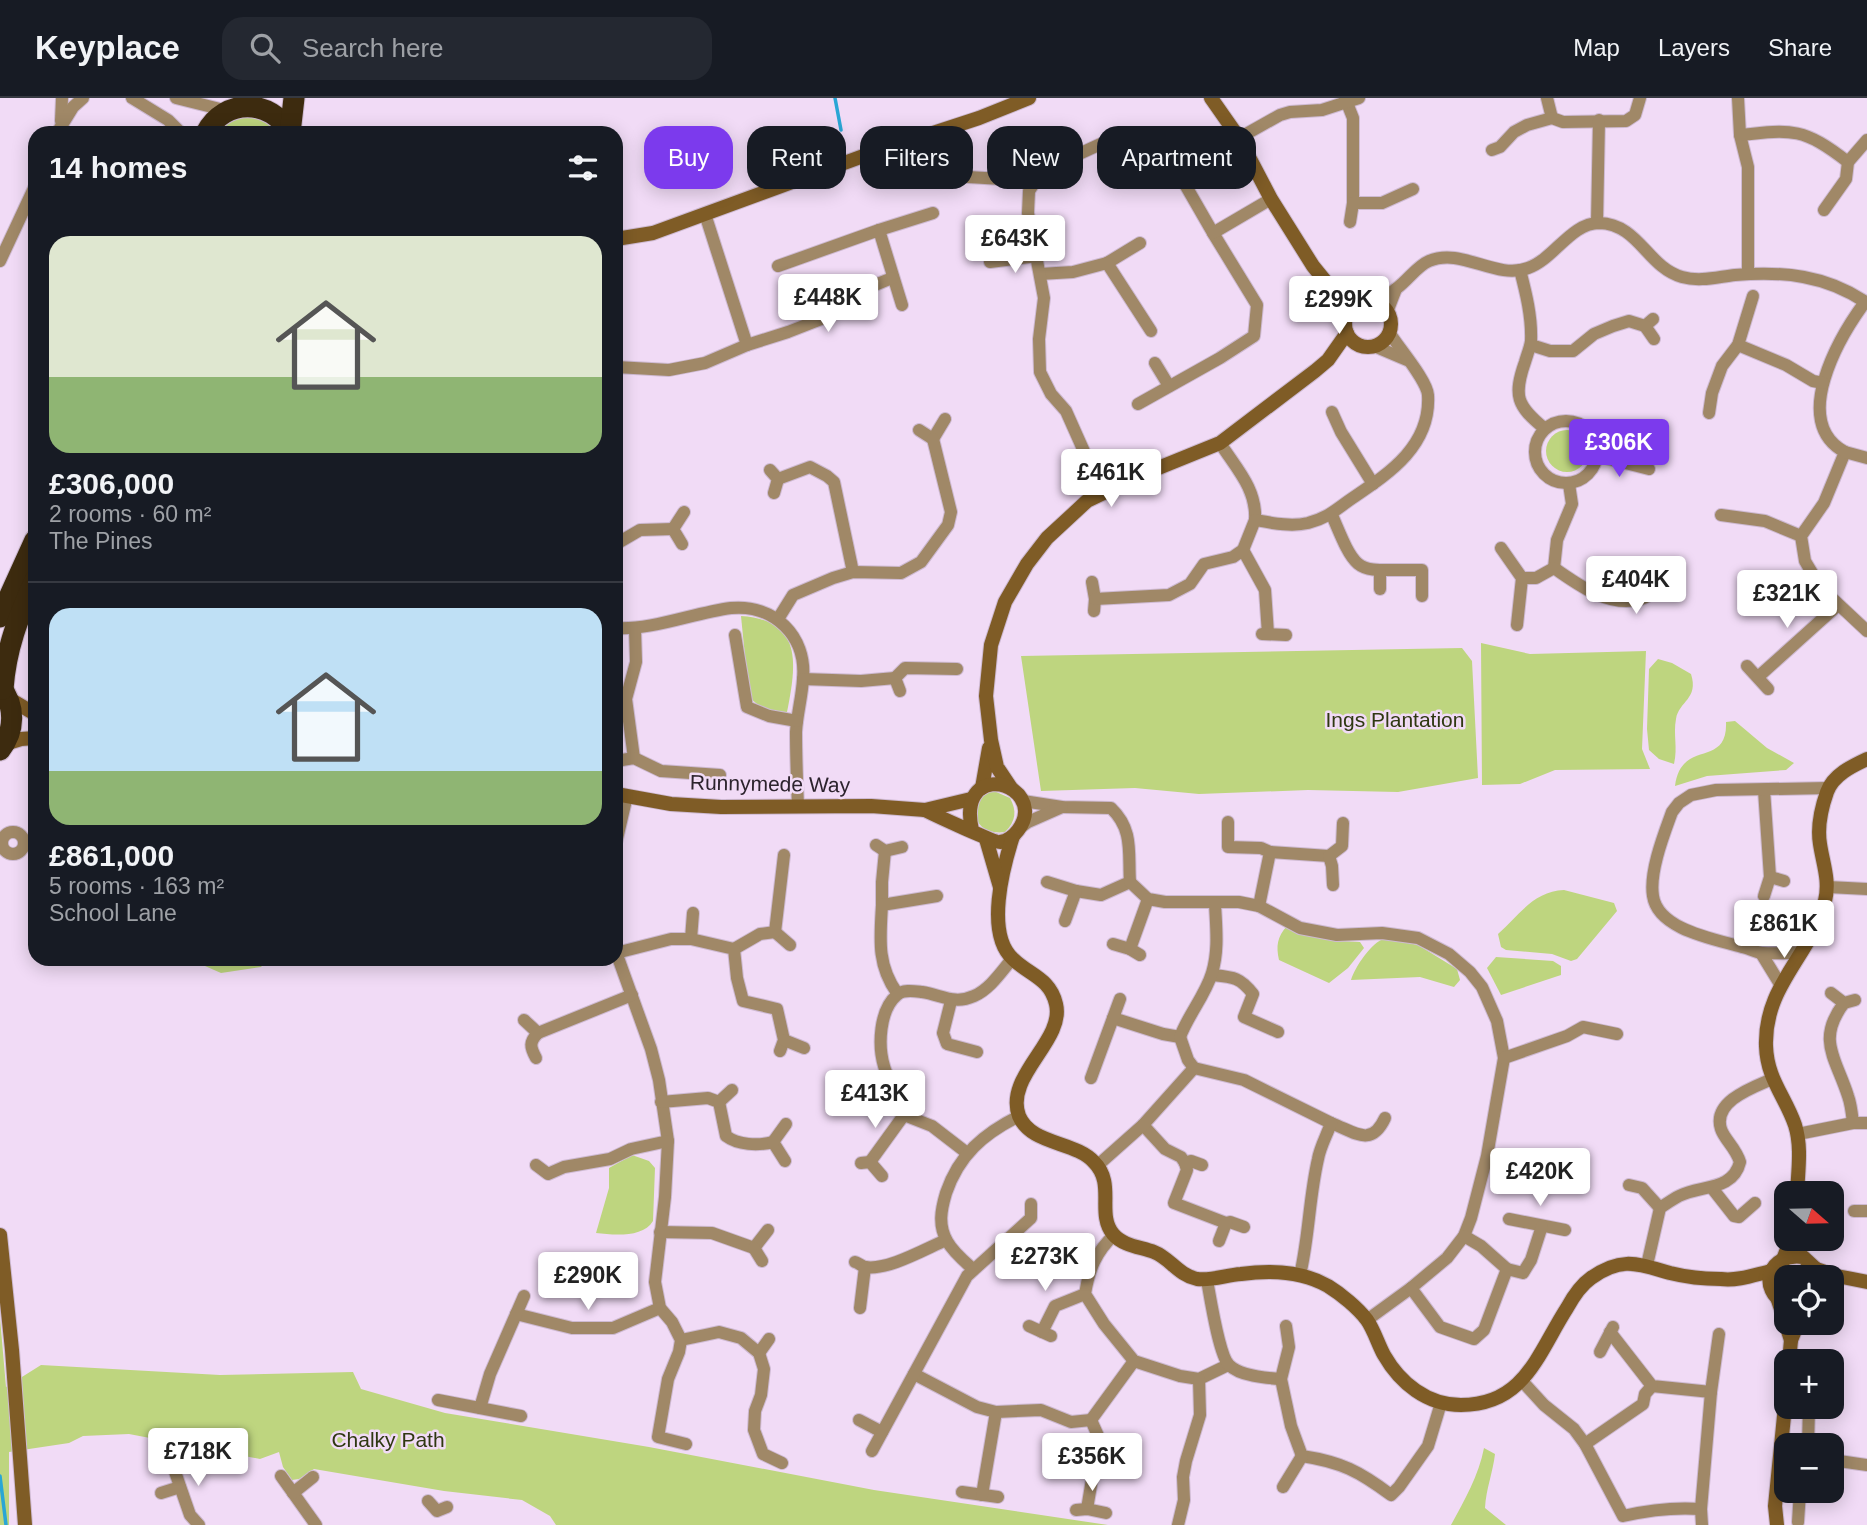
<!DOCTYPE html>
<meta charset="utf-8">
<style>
:root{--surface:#171b24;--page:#242831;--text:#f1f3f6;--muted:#9ea1a6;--line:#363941;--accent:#7c3aed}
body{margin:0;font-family:Arial,sans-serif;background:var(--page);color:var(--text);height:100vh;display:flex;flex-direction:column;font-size:26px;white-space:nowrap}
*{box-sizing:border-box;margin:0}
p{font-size:23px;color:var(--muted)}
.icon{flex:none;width:38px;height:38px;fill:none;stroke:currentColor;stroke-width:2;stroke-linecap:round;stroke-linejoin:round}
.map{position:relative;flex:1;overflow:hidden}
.drawer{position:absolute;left:28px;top:28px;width:595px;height:840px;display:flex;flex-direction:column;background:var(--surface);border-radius:21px;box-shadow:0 4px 18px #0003}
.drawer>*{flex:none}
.banner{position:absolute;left:644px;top:28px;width:665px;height:63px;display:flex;gap:14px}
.needle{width:46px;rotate:110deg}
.fabs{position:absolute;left:1774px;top:1083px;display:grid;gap:14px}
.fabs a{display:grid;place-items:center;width:70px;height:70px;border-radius:14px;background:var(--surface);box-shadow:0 4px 18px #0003;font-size:35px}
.price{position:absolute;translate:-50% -60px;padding:0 16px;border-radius:7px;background:#fff;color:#222;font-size:23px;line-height:46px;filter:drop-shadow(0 2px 4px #0008)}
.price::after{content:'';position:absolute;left:50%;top:42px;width:21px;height:16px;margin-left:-10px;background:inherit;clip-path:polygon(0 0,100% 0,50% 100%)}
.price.selected{background:var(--accent);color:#fff}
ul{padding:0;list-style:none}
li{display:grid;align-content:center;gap:14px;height:371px;padding:0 21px}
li+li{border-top:2px solid var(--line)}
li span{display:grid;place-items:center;height:217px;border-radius:21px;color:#555}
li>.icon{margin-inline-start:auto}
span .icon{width:126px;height:126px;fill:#fffc;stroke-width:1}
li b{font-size:30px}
h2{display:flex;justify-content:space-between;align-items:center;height:84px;padding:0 21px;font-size:30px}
.pill{padding:0 24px;border-radius:21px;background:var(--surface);box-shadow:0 4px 18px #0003;font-size:24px;line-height:63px}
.pill.selected{background:var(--accent);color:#fff}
header{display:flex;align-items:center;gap:42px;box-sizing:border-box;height:98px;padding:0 35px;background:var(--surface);border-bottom:2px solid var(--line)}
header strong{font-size:33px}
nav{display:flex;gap:38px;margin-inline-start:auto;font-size:24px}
.search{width:490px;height:63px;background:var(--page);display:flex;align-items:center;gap:18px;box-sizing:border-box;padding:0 24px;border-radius:21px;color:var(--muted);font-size:26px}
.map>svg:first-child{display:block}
.green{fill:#bed57f}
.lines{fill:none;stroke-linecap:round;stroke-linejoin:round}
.stream{stroke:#2aa6d5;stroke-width:3.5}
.street-casing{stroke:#cebad2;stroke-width:14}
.secondary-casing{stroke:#cebad2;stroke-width:16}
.highway-casing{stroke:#cebad2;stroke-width:23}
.street{stroke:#a08867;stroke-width:12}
.secondary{stroke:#7f5c26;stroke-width:14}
.highway{stroke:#3d2b0f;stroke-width:21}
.labels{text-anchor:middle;stroke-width:5;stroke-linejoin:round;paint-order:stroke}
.park-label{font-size:21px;fill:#2f3811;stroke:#f1dbf6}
.street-label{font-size:21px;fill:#2c232d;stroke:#f1dbf6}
</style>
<header>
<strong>Keyplace</strong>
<div class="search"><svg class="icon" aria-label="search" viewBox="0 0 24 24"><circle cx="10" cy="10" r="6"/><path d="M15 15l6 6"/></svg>Search here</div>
<nav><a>Map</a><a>Layers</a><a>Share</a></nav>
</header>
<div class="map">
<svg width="1867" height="1427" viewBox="0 0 1867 1427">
<rect width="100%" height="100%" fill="#f1dbf6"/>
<!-- green -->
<g class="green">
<path d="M252 14 275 29 277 35H215L224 22Z"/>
<circle cx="1567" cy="353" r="21"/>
<path d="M741 518C804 522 796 568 787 614L765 613 749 599Z"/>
<path d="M1481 545 1530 556 1646 553 1642 651 1650 671 1555 672 1520 686 1482 687Z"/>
<path d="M1462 550 1472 563 1478 680 1398 694 1308 692 1199 696 1135 690 1041 693 1021 558Z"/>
<path d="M1658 561 1672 565 1691 576C1699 601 1679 603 1676 621 1673 637 1678 649 1674 666L1659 661 1649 652 1647 631 1649 571Z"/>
<path d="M1735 623 1767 650 1794 665 1786 672 1707 678 1675 688C1681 640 1728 671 1726 624Z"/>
<path d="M994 693 1010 700C1017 713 1016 723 1005 734 969 739 965 697 994 693Z"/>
<path d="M1564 792 1614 805 1617 813 1577 861 1571 863 1552 856 1506 852 1501 849 1498 836C1519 817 1534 793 1564 792Z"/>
<path d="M1287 828C1314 841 1331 843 1360 844L1364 850 1348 870 1329 885 1279 862C1276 848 1277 839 1287 828Z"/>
<path d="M1385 840 1418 847 1457 871 1460 882 1454 889 1420 879 1351 882C1355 869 1371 845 1385 840Z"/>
<path d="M1496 859 1553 863 1561 868V877L1501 897 1487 870Z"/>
<path d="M203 861H268L261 869 221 875 205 868Z"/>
<path d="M632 1057 649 1063 655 1070 653 1123C643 1140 614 1137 596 1135L609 1090V1070Z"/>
<path d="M1795 1167 1804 1171 1810 1179 1787 1180V1198L1780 1192 1779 1178 1786 1170Z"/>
<path d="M0 1220 6 1289 41 1267 220 1277 353 1274 361 1291 445 1315 649 1349 874 1392 1108 1427H556L550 1418 522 1402 444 1393 314 1371 299 1381 292 1382 283 1369 279 1354 260 1361 129 1336 83 1338 69 1345 9 1354V1427H0Z"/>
<path d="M1484 1350 1495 1356C1493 1374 1486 1391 1485 1410L1506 1427H1451C1464 1403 1479 1377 1484 1350Z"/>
</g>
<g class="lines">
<!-- stream -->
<g class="stream">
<path d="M835 0 841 32"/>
<path d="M0 1378 6 1427"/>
</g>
<!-- street casing -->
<g class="street-casing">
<g id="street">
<path d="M132 0 168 22 181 35"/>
<path d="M176 0 224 12"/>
<path d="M1345 0 1353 20V105"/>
<path d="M1547 0 1552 20"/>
<path d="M1738 0 1740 37 1748 69V176"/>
<path d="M61 23 62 0"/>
<path d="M57 35 73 9 83 0"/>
<path d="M1740 37C1793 31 1804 30 1848 64"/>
<path d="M1239 40 1280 17 1290 14 1322 12 1359 0"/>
<path d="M1492 52 1500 49 1514 34 1527 27 1552 20 1563 24 1626 23 1635 17 1640 0"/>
<path d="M968 79 1034 83"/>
<path d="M1824 112 1846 81 1848 64 1867 42"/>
<path d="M705 116 747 247"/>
<path d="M1350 124 1353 105H1382L1413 91"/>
<path d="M1597 125 1599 22"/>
<path d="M879 132 933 115"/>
<path d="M0 163 35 88"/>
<path d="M990 164 1037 158"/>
<path d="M1107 165 1140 145"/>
<path d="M778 168 879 132 902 207"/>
<path d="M1520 172C1526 195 1532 219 1531 243 1530 250 1527 257 1525 264 1513 298 1517 308 1544 330"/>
<path d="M1040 176 1073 174 1107 165 1151 233"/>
<path d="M1374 204C1382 200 1390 196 1397 190 1408 182 1417 168 1429 163 1462 149 1495 182 1528 170 1554 161 1571 125 1599 125 1639 126 1647 169 1682 179 1700 184 1717 179 1735 177 1783 173 1826 177 1867 205"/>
<path d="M1865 204C1840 238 1789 324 1845 354L1824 405 1801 438 1805 463 1821 490 1867 533"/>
<path d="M1387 214 1396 191"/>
<path d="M1653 221 1645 228 1654 241"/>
<path d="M1531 247 1550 253H1573L1594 236 1613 228 1629 223 1645 228"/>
<path d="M1738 247 1786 267 1813 283 1823 285"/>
<path d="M1374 248 1407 262"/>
<path d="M1155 265 1169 288"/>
<path d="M616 269 669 272 705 265 747 247 788 234 824 220 875 187 892 180"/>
<path d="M1138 306 1220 260 1254 238 1257 207 1213 135"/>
<path d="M1332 314 1341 334 1373 386"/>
<path d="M1709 315 1712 295 1722 268 1738 247 1753 198"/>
<circle cx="1566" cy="354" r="31"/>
<path d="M919 332 933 341 945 321"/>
<path d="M1220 345C1236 370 1257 391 1255 422"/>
<path d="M1845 354 1867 360"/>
<path d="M1598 358 1649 371"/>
<path d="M770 372 778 381 774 395"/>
<path d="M778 381 810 369 827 378 834 384 853 474"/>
<path d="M1103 396 1066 313 1051 296 1040 274 1039 241 1044 200 1028 115 1029 93 1042 73 1118 38 1164 50 1213 135 1271 101"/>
<path d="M1332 417C1359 482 1356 471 1422 472V498"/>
<path d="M1721 417 1765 423 1801 438"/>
<path d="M616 446 640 432 673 431"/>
<path d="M682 446 673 431 684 414"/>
<path d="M1501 450 1522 480 1517 527"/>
<path d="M1243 452 1265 492 1268 536"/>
<path d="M1554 470 1557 442 1572 406 1569 386"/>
<path d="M1522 480H1536L1554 470C1579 487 1608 510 1641 501 1651 498 1660 490 1669 484"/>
<path d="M1092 484 1095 501 1094 513"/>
<path d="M1380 491V473"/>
<path d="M1095 501 1169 497 1190 486 1204 466 1233 459 1243 452 1255 422C1272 425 1291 429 1308 425 1330 419 1336 411 1354 399 1391 374 1431 347 1428 297 1427 282 1398 249 1389 234"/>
<path d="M778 521 793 497 833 480 853 474 901 475 921 464 948 427 951 414 933 341"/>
<path d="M616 530C653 532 693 515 731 510 774 506 807 538 803 581 802 599 797 616 796 634 796 658 797 684 798 708"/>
<path d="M1262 536 1286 537"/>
<path d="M735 537 747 609 769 618 797 623"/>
<path d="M1747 568 1768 591"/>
<path d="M1758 579 1838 507"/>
<path d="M803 581 861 583 895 580"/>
<path d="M900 593 895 580 905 570 957 571"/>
<path d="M634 660 626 601 636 564 635 531"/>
<path d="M616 663 634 660 661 673 720 677"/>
<path d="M1764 692 1770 779 1764 798"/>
<path d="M1023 703 1062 709 1111 710C1134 732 1128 755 1130 784L1101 797 1076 793"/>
<path d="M1228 724V749L1261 750 1270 754 1259 808"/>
<path d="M1020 730 1028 724 1062 709"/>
<circle cx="13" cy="745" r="11"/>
<path d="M616 745 627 698"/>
<path d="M876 747 885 753 902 749"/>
<path d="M1270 754 1329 758"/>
<path d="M1770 779 1784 783"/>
<path d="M1047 784 1076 793 1065 823"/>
<path d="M1130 784 1148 801 1165 804H1239L1259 808 1300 830 1337 837 1382 835 1418 840 1449 856 1470 874 1482 889 1497 923 1504 960 1487 1058 1471 1120 1464 1138 1447 1160 1411 1190 1367 1222"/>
<path d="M1333 787 1332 768 1329 758 1342 748 1343 725"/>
<path d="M1828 789 1867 791"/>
<path d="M882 807V784L885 753"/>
<path d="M775 834 790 847"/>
<path d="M691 841 693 815"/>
<path d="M1113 846 1130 851 1140 857"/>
<path d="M734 851 760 836 775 834 784 757"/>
<path d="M1130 851 1148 801"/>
<path d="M616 854 651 951 659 982 668 1043 665 1099 655 1184 660 1210 672 1224 681 1242 679 1254 668 1281 658 1339 686 1346"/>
<path d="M1801 854C1789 855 1775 856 1763 855 1756 855 1749 850 1742 849 1715 841 1658 832 1653 798 1649 774 1664 736 1672 714L1679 705 1691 697 1716 692 1828 690"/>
<path d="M616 855 671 841H691L734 851 737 880 743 903 777 911 784 942 780 953"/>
<path d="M1761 855 1780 886"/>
<path d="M1212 877C1233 879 1240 879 1253 896L1244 919 1278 934"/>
<path d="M897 895C877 867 880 841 882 807L937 798"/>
<path d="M1831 895 1844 905 1855 902"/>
<path d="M951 903 943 935 947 946 977 954"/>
<path d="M1844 905C1816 942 1836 960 1848 998 1851 1006 1852 1016 1853 1025"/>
<path d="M1113 920 1163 936 1180 939"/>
<path d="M524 922 538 935 632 897"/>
<path d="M1180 939C1188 917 1205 898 1212 875 1219 852 1216 829 1215 805"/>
<path d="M1180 939 1188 962 1194 970"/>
<path d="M784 942 804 950"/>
<path d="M536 960C530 949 529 944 538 935"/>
<path d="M1504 960 1567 938 1583 929 1617 936"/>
<path d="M1091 980 1120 901"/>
<path d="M661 1004 708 1000 719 1004 726 1038C738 1047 758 1048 773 1044L785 1063"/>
<path d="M719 1004 732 992"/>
<path d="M1331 1025C1355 1034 1371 1050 1385 1020"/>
<path d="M1143 1027 1165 1051 1181 1059 1185 1065 1191 1063 1202 1067"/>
<path d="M1798 1036 1853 1025H1867"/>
<path d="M773 1044 786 1026"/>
<path d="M967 1055 932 1028 904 1017C901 1009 900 999 896 992 892 984 886 977 884 968 878 948 879 912 897 897 903 891 914 893 922 894 942 897 954 907 974 898 990 891 1001 874 1012 861"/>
<path d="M870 1064 904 1017"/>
<path d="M861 1065 870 1064 882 1078"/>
<path d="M1185 1065 1187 1072 1174 1105 1226 1125 1230 1124 1244 1129"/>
<path d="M536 1067 548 1076 564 1069 610 1061 631 1051 668 1043"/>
<path d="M1098 1067 1143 1027 1194 970 1244 982 1331 1025C1327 1037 1320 1049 1318 1061 1309 1100 1309 1139 1300 1177"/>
<path d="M1629 1087 1642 1090 1660 1110"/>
<path d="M1712 1090 1734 1118 1739 1119 1755 1105"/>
<path d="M1854 1113H1867"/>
<path d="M1509 1121 1565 1132"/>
<path d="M660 1134 712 1135 754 1150 768 1132"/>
<path d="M1114 1137C1096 1154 1089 1171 1085 1196L1104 1226 1134 1263 1180 1278 1199 1281 1228 1267"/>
<path d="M1464 1138 1481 1148 1507 1171"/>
<path d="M1219 1143 1226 1125"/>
<path d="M754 1150 762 1163"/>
<path d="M855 1164C856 1164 864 1169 865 1169 887 1173 925 1151 946 1142"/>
<path d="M1647 1167 1660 1110C1666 1106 1673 1101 1679 1098 1701 1087 1733 1093 1740 1064 1736 1050 1724 1041 1721 1031 1712 1003 1754 989 1772 981"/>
<path d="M973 1171C964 1163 953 1154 947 1143 938 1127 941 1112 946 1095 959 1057 983 1036 1019 1018"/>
<path d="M1207 1182C1210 1198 1219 1257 1229 1267 1240 1278 1265 1280 1281 1281"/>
<path d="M1411 1190 1440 1229 1474 1241 1484 1232 1507 1171 1523 1175 1531 1162 1542 1128"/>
<path d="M860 1210 865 1169"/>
<path d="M516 1216 572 1230H613L660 1210"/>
<path d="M1029 1228 1051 1238"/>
<path d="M1286 1228 1289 1249 1281 1281 1291 1328 1302 1358C1341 1364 1359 1373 1391 1397L1399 1389 1428 1348 1441 1305"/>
<path d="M1042 1234 1055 1208 1085 1196"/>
<path d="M1610 1234 1652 1288 1711 1294"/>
<path d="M681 1242 719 1234 741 1240 759 1255 764 1271 761 1297 755 1313 754 1332 763 1356 782 1365"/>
<path d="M1600 1254 1613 1229"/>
<path d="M759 1255 769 1241"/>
<path d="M914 1276 977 1309 996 1314 1041 1312 1071 1324 1091 1322"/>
<path d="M1523 1284 1544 1307 1574 1331 1585 1346 1623 1418C1649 1412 1674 1409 1701 1411"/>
<path d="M438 1302 521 1318"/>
<path d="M480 1310 490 1276 524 1198"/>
<path d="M859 1322 882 1334"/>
<path d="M1585 1346 1643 1306 1645 1296 1652 1288"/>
<path d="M1808 1348 1809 1309"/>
<path d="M872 1353 967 1178 1031 1120V1106"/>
<path d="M1832 1362 1867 1367"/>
<path d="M173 1368 190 1417 199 1427"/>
<path d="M281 1378 316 1427"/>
<path d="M1283 1389 1302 1358"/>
<path d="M962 1394 998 1399"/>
<path d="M161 1395 180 1389"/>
<path d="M293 1395 313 1379"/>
<path d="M982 1397 996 1314"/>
<path d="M428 1403 437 1413 447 1409"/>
<path d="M1087 1411 1099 1340 1091 1322 1134 1263"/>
<path d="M1076 1412 1087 1411 1106 1415"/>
<path d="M1798 1424 1800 1393"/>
<path d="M1178 1427 1184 1402 1183 1379 1186 1363 1200 1317 1199 1281"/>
<path d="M1702 1427 1701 1411 1711 1294 1719 1236"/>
</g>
</g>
<!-- secondary casing -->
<g class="secondary-casing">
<g id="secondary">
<path d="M1211 0 1239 40 1271 101 1313 168 1326 184 1346 220"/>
<path d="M616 141 653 135 866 57 979 20 1029 0"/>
<circle cx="1368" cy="226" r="23"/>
<path d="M8 600 35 616"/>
<path d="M5 646 21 641 35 640"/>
<path d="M982 690 989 650"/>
<path d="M1011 690 997 669 991 642 986 598 991 547 1005 504 1027 466 1047 440 1087 403 1141 377 1220 345 1315 273 1328 262 1347 235"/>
<path d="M616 696 671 706 721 709 871 708 925 712 971 701"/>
<path d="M925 712C935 717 995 745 1000 744 1014 742 1026 725 1025 712 1022 678 958 671 972 732"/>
<path d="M1013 738C1003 769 985 836 1013 861 1029 877 1050 880 1056 906 1065 943 1004 978 1019 1018 1031 1047 1075 1043 1094 1064 1116 1086 1096 1115 1113 1136 1123 1148 1141 1149 1154 1154 1170 1160 1178 1177 1197 1181 1212 1183 1226 1177 1241 1176 1270 1172 1302 1173 1328 1188 1341 1196 1358 1210 1367 1222 1374 1232 1378 1246 1384 1257 1400 1285 1427 1307 1461 1307 1525 1307 1538 1255 1567 1210 1573 1199 1581 1187 1591 1180 1622 1158 1638 1166 1670 1175 1686 1179 1704 1181 1721 1181 1738 1183 1754 1177 1771 1173"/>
<path d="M986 741 1000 789"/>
<path d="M1797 1096C1798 1073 1802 1049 1795 1027 1785 998 1767 981 1766 948 1764 887 1811 858 1825 803 1830 783 1823 766 1820 746 1817 728 1821 711 1827 694 1833 677 1852 668 1867 661"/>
<path d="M0 1137 12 1252 25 1427"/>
<path d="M1784 1159 1791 1141"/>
<path d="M1816 1171 1837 1178 1867 1184"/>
<path d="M1778 1202 1791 1242"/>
<path d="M1787 1207C1756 1191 1769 1154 1803 1159L1816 1171 1818 1180"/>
<path d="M1789 1264 1791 1242 1798 1225"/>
<path d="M1777 1427 1775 1408 1787 1288"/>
</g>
</g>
<!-- highway casing -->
<g class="highway-casing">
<g id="highway">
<path d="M206 35C224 0 271 0 290 35"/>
<path d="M290 35 294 0"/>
<path d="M0 519 35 442"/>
<path d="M0 588C16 608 15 633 0 652"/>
<path d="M3 591C6 550 18 520 35 482"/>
</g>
</g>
<!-- street -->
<use href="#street" class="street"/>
<!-- secondary -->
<use href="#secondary" class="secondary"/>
<!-- highway -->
<use href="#highway" class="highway"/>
</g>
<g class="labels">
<!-- park labels -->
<g class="park-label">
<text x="1395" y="629">Ings Plantation</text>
<text x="388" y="1349">Chalky Path</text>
</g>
<!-- street labels -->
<g class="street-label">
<text transform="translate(770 686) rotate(1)" y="7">Runnymede Way</text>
</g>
</g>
</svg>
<div class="fabs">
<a><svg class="needle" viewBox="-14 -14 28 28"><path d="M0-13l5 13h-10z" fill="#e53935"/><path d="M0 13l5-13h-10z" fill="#9ea1a6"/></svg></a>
<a><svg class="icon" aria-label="locate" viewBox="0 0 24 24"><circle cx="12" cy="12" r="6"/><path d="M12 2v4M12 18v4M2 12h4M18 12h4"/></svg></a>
<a>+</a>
<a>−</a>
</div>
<b class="price" style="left:1015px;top:177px">£643K</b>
<b class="price" style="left:828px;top:236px">£448K</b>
<b class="price" style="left:1339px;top:238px">£299K</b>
<b class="price selected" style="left:1619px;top:381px">£306K</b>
<b class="price" style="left:1111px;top:411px">£461K</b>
<b class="price" style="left:1636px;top:518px">£404K</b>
<b class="price" style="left:1787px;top:532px">£321K</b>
<b class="price" style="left:1784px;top:862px">£861K</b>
<b class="price" style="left:875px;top:1032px">£413K</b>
<b class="price" style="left:1540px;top:1110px">£420K</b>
<b class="price" style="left:1045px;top:1195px">£273K</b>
<b class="price" style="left:588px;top:1214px">£290K</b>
<b class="price" style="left:198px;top:1390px">£718K</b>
<b class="price" style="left:1092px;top:1395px">£356K</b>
<div class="banner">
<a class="pill selected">Buy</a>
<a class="pill">Rent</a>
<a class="pill">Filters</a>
<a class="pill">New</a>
<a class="pill">Apartment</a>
</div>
<section class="drawer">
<h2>14 homes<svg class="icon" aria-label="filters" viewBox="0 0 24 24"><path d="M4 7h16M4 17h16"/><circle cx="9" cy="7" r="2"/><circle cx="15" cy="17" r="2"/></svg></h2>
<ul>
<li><span style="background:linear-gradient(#dfe7d0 65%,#8fb573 0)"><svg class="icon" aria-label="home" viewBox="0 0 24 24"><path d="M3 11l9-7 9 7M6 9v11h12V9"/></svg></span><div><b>£306,000</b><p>2 rooms · 60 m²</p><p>The Pines</p></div></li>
<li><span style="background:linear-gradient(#bfe0f5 75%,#8fb573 0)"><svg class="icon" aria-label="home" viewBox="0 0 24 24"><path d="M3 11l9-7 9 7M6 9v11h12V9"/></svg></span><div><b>£861,000</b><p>5 rooms · 163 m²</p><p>School Lane</p></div></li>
</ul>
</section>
</div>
